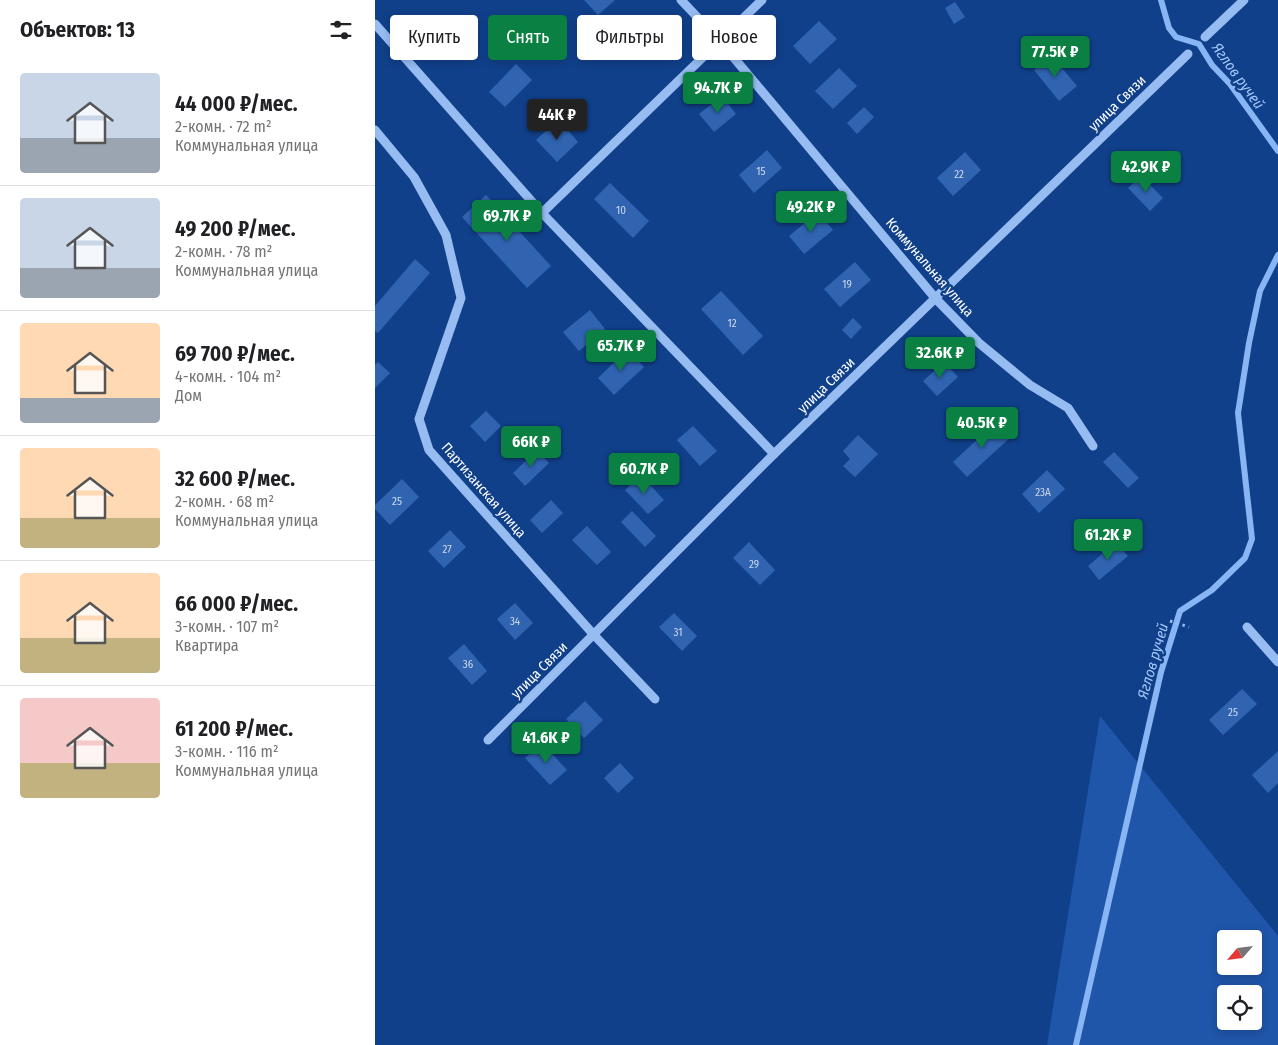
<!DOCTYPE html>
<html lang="ru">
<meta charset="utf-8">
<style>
:root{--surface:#fff;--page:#f2f2f2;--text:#202124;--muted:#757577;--line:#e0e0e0;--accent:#0b8043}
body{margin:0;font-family:"Fira Sans Condensed",sans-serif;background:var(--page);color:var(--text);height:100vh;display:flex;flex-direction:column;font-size:19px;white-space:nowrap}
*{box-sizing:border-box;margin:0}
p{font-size:16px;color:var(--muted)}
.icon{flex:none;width:28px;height:28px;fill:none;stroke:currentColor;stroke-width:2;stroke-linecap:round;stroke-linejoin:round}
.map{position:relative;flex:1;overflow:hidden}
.sheet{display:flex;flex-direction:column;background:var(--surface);width:375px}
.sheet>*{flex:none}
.hud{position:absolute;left:15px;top:15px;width:475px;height:45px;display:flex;gap:10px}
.needle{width:32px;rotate:242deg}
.fabs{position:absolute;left:842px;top:930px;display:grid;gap:10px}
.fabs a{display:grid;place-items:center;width:45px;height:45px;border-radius:5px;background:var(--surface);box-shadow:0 2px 8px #0003;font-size:25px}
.price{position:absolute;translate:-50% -42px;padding:0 11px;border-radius:5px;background:var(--accent);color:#fff;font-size:16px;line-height:32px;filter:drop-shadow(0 1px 2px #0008)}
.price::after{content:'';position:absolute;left:50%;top:30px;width:15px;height:11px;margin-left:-8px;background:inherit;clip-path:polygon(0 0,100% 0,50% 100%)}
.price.selected{background:#222;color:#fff}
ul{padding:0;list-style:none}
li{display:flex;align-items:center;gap:15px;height:125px;padding:0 20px}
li+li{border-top:1px solid var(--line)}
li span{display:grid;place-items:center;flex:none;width:140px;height:100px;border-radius:5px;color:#555}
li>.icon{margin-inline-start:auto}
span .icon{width:60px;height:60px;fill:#fffc;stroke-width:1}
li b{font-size:21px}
h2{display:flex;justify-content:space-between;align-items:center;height:60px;padding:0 20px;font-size:21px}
.chip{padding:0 18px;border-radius:5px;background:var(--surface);box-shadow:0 2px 8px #0003;font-size:18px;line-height:45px}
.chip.selected{background:var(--accent);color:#fff}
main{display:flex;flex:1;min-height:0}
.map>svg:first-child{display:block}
.green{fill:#1f56a9;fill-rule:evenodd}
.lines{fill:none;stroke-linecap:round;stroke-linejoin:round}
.stream{stroke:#88b6f5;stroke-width:6}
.building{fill:#3064b1}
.path{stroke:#96bcf2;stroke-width:3;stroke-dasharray:2.5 4;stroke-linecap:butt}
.minor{stroke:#96bcf2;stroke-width:9}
.labels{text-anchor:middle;stroke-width:5;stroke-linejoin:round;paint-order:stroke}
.number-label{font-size:11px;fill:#cbd8ec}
.street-label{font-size:14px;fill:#fff;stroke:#10408a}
.water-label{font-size:15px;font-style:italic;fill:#a2c6f9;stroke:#10408a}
</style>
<main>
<section class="sheet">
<h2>Объектов: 13<svg class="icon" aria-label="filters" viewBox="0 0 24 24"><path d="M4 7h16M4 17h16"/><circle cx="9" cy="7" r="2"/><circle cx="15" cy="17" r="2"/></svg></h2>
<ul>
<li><span style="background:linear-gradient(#c9d6e8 65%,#9aa5b1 0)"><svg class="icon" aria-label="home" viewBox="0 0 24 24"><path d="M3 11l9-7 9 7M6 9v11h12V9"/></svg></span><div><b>44 000 ₽/мес.</b><p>2-комн. · 72 m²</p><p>Коммунальная улица</p></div></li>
<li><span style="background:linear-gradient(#c9d6e8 70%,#9aa5b1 0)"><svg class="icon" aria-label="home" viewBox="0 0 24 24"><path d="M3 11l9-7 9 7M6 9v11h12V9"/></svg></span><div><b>49 200 ₽/мес.</b><p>2-комн. · 78 m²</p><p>Коммунальная улица</p></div></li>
<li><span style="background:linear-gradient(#ffd9b3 75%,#9aa5b1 0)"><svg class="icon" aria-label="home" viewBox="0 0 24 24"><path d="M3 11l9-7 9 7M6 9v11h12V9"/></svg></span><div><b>69 700 ₽/мес.</b><p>4-комн. · 104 m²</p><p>Дом</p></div></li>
<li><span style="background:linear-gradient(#ffd9b3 70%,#c2b280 0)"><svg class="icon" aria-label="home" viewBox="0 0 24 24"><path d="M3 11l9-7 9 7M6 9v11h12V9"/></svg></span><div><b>32 600 ₽/мес.</b><p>2-комн. · 68 m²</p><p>Коммунальная улица</p></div></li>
<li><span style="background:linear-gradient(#ffd9b3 65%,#c2b280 0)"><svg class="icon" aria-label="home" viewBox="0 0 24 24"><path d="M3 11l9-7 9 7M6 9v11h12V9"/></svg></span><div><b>66 000 ₽/мес.</b><p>3-комн. · 107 m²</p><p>Квартира</p></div></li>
<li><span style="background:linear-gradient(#f6c9c9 65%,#c2b280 0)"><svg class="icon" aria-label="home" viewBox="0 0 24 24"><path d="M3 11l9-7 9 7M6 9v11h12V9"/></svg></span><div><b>61 200 ₽/мес.</b><p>3-комн. · 116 m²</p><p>Коммунальная улица</p></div></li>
</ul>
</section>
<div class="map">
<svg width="903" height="1045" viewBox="0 0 903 1045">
<rect width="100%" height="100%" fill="#10408a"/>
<!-- green -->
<path class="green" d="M725 716 903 936V1045H672ZM851 939H879V966H851ZM851 994H879V1021H851Z"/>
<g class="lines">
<!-- stream -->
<g class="stream">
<path d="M786 0 794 28 801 37 824 44 837 65 855 84 903 151"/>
<path d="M701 1045 786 672 805 611 837 590 870 558 877 539 863 413 874 343 885 291 903 255"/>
</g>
</g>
<!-- building -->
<g class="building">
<path d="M209 0H240L223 15Z"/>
<path d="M580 2 590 17 579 24 570 8Z"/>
<path d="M444 21 462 39 435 64 418 46Z"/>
<path d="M676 55 702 86 684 101 659 70Z"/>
<path d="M141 64 157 80 130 107 114 92Z"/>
<path d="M464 68 482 86 458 109 440 91Z"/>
<path d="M347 96 361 114 339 132 324 114Z"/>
<path d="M489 107 499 117 482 134 472 123Z"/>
<path d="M183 119 203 142 182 162 161 140Z"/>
<path d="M392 150 407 168 379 193 364 175Z"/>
<path d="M590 152 606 170 578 196 562 178Z"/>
<path d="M766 176 788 198 775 211 753 188Z"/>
<path d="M235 183 274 221 258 238 219 199Z"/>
<path d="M111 195 176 266 152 288 87 217Z"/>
<path d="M443 212 458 230 429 254 414 236Z"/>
<path d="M40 259 55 273 3 333 0 331V306Z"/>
<path d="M480 262 496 280 465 307 449 289Z"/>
<path d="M346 291 388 336 368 355 326 309Z"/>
<path d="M215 310 230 329 204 351 188 332Z"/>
<path d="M478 318 487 327 476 339 467 330Z"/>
<path d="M252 350 269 367 239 395 223 378Z"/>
<path d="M3 362 15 373 0 388V365Z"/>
<path d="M569 362 583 377 562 396 548 381Z"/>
<path d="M111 411 126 426 110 442 95 426Z"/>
<path d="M622 421 637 436 592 477 578 462Z"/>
<path d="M318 426 342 451 325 466 302 440Z"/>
<path d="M483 435 503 454 480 477 468 466 475 459 468 451Z"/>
<path d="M162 450 174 463 150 486 138 473Z"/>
<path d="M739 452 764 478 753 488 728 462Z"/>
<path d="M672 470 690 489 664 513 647 494Z"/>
<path d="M266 475 289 500 273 514 250 490Z"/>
<path d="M27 479 44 497 15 525 0 509V505Z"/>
<path d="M176 500 188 513 167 533 155 520Z"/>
<path d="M257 511 281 536 270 547 246 522Z"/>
<path d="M212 526 236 552 222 565 197 540Z"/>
<path d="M75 530 91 547 69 568 53 551Z"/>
<path d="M374 542 400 570 385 585 358 558Z"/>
<path d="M741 542 753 556 724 580 713 566Z"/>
<path d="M140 603 158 623 140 640 122 619Z"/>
<path d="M299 613 322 636 307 651 284 627Z"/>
<path d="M89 644 112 671 97 685 73 658Z"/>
<path d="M867 689 882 704 848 735 834 720Z"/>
<path d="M210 701 228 720 209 738 191 719Z"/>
<path d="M167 743 192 770 175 785 150 758Z"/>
<path d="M903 751V783L893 793 877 775Z"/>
<path d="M245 763 259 778 243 793 229 778Z"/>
</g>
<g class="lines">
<!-- path -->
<path class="path" d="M795 621 814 627"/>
<!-- minor -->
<g class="minor">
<path d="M306 0 344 40 561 299 604 343 655 385 693 408 718 446"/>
<path d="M0 24 167 213 399 454"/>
<path d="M830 37 869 0"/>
<path d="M0 130 39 177 71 235 86 298 44 419 54 450 219 635 280 699"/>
<path d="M167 213 387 0"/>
<path d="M872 627 903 662"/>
<path d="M113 740 399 454 813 54"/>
</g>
</g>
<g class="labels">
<!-- number labels -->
<g class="number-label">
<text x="386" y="175">15</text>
<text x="584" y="178">22</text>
<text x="246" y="214">10</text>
<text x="472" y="288">19</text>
<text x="357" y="327">12</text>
<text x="668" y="496">23А</text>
<text x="22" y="505">25</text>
<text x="72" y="553">27</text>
<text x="379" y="568">29</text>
<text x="140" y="625">34</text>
<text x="303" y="636">31</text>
<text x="93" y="668">36</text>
<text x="858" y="716">25</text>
</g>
<!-- street labels -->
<g class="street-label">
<text transform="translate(742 103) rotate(-44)" y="5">улица Связи</text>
<text transform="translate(555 267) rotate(49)" y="5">Коммунальная улица</text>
<text transform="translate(451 385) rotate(-44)" y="5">улица Связи</text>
<text transform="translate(109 490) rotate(49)" y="5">Партизанская улица</text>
<text transform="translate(164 670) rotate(-45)" y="5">улица Связи</text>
</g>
<!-- water labels -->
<g class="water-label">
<text transform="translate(863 76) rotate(54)" y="5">Яглов ручей</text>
<text transform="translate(778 661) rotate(-74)" y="5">Яглов ручей</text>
</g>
</g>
</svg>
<div class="fabs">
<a><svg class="needle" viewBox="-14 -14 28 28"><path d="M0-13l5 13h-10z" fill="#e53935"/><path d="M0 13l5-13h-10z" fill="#757577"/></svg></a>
<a><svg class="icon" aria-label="locate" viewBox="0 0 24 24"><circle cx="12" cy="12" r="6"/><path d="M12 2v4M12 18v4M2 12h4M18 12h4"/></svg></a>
</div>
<b class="price" style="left:680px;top:78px">77.5K ₽</b>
<b class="price" style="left:343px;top:114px">94.7K ₽</b>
<b class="price selected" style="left:182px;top:141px">44K ₽</b>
<b class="price" style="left:771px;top:193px">42.9K ₽</b>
<b class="price" style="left:436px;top:233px">49.2K ₽</b>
<b class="price" style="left:132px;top:242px">69.7K ₽</b>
<b class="price" style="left:246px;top:372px">65.7K ₽</b>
<b class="price" style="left:565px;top:379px">32.6K ₽</b>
<b class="price" style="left:607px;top:449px">40.5K ₽</b>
<b class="price" style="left:156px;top:468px">66K ₽</b>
<b class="price" style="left:269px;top:495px">60.7K ₽</b>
<b class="price" style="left:733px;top:561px">61.2K ₽</b>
<b class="price" style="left:171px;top:764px">41.6K ₽</b>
<div class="hud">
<a class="chip">Купить</a>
<a class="chip selected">Снять</a>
<a class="chip">Фильтры</a>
<a class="chip">Новое</a>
</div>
</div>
</main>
